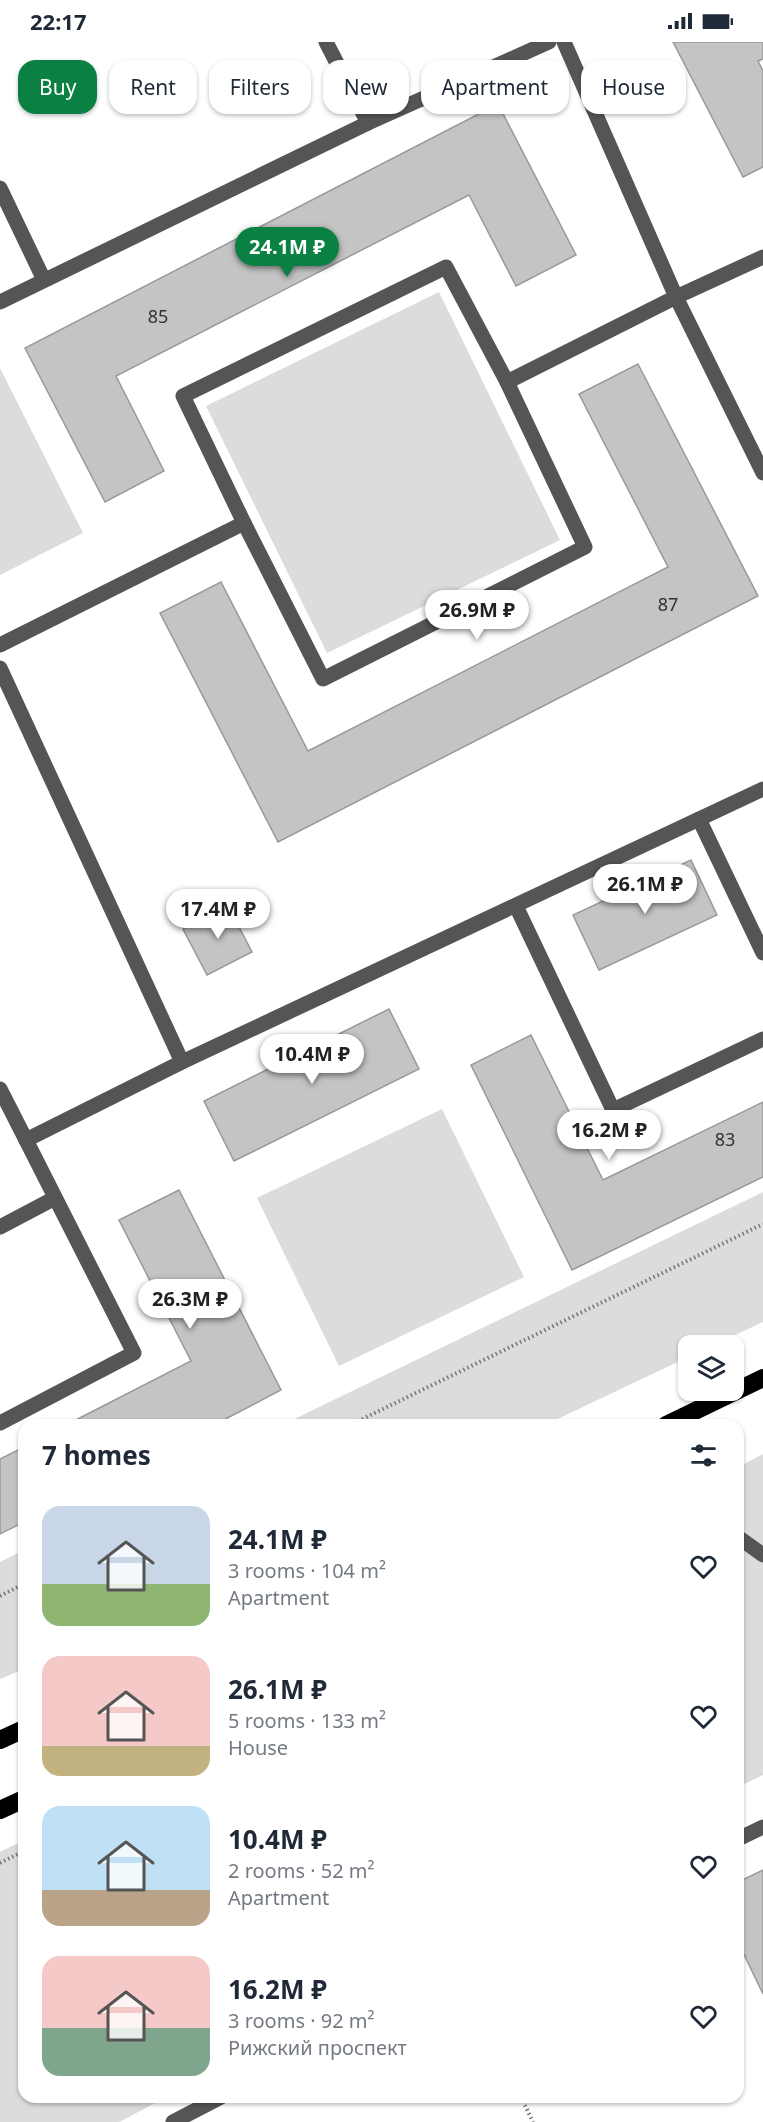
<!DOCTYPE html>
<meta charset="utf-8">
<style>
:root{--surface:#fff;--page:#f6f6f7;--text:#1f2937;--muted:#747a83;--accent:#0b8043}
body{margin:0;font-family:"Noto Sans",sans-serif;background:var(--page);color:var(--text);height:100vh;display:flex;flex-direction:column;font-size:22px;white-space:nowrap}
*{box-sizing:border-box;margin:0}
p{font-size:20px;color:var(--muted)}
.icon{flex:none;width:33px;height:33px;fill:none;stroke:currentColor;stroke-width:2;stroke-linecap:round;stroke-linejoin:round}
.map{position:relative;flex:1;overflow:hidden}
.drawer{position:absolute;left:18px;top:1377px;width:726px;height:684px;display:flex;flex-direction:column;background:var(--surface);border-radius:18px;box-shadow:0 2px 4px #0004}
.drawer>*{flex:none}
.guide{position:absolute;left:18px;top:18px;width:728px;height:54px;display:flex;gap:12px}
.fabs{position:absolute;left:678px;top:1293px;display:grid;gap:12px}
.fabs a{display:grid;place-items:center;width:66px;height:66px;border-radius:12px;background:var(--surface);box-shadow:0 2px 4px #0004;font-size:30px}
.price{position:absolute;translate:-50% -51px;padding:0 14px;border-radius:21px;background:#fff;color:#222;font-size:20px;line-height:39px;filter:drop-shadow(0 2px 3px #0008)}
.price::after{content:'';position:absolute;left:50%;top:36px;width:18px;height:14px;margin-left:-9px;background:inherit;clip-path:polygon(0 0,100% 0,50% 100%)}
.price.selected{background:var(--accent);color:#fff}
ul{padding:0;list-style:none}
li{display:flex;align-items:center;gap:18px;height:150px;padding:0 24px}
li span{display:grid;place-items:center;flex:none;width:168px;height:120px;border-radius:18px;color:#555}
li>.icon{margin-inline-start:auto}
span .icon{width:72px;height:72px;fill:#fffc;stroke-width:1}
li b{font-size:26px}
h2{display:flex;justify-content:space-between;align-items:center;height:72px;padding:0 24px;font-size:26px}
.pill{padding:0 21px;border-radius:18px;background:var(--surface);box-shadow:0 2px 4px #0004;font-size:21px;line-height:54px}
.pill.selected{background:var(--accent);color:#fff}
.status{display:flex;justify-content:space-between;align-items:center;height:42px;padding:0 30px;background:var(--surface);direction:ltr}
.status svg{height:16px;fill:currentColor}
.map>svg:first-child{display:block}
.green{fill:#dcdcdc}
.building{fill:#c4c4c4;stroke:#999;stroke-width:1.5}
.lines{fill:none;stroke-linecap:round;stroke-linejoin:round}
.path{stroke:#777;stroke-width:4;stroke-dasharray:1.5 3;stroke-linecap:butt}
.minor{stroke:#555;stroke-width:15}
.highway{stroke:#000;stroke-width:18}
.labels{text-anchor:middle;stroke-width:5;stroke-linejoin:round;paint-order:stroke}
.number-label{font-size:18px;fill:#313131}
</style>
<div class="status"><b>22:17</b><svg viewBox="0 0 49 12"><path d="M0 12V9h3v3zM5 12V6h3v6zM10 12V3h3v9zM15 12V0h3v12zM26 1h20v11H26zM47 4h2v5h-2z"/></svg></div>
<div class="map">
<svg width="763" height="2080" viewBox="0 0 763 2080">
<rect width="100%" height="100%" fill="#fff"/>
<!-- green -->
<g class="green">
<path d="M439 250 560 498 327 611 206 364Z"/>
<path d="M0 326 83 491 0 533Z"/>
<path d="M442 1067 524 1235 339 1324 257 1156Z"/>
<path d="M763 1150V1280L714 1303 688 1304V1315L545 1383H282Z"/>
<path d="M763 1412V1733L738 1745V1425Z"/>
<path d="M24 1508V1627L0 1637V1520Z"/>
<path d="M24 1798V2055H167L119 2080H0V1810Z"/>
</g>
<!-- building -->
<g class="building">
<path d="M673 0H763V17L758 19 763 29V125L743 135Z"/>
<path d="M498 62 576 213 516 244 469 153 116 334 164 429 105 460 25 306Z"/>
<path d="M638 322 758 554 278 800 160 571 221 540 308 709 668 525 579 352Z"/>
<path d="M691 818 717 873 599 928 573 873Z"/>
<path d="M228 864 252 910 207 933 183 887Z"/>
<path d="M389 967 419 1027 234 1119 204 1059Z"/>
<path d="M531 993 603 1138 763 1060V1135L572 1228 471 1023Z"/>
<path d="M179 1148 281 1348 214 1383H66L191 1319 119 1178Z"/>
<path d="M24 1405V1480L0 1492V1417Z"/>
<path d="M763 1828V1952L738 1900V1840Z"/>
</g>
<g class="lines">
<!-- path -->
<g class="path">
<path d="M350 1383 763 1182"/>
<path d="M0 1554 24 1542"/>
<path d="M0 1821 24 1809"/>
<path d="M521 2055 533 2080"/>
</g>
<!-- minor -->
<g class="minor">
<path d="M326 0 368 81"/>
<path d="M0 146 44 238"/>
<path d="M763 215 676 255 763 431"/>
<path d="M0 260 368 81 549 0"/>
<path d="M244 481 323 637 585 505 507 340"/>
<path d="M0 603 244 481 183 354 446 225 507 340 676 255 564 0"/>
<path d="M0 626 182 1020"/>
<path d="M699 777 763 911"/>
<path d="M516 864 613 1068 763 997"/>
<path d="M0 1047 26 1098"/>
<path d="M0 1185 55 1156"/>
<path d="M0 1381 134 1311 26 1098 182 1020 763 747"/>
<path d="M738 1495 763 1513"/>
<path d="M738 1797 763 1785"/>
<path d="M173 2080 221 2055"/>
</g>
<!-- highway -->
<g class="highway">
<path d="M666 1383 763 1336"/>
<path d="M0 1698 24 1687"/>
<path d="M0 1768 24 1757"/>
</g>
</g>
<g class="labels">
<!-- number labels -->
<g class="number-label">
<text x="158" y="281">85</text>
<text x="668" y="569">87</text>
<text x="725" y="1104">83</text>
</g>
</g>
</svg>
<div class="fabs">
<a><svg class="icon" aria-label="layers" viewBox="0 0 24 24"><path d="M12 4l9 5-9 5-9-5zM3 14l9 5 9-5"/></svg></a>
</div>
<b class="price selected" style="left:287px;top:236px">24.1M ₽</b>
<b class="price" style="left:477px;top:599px">26.9M ₽</b>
<b class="price" style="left:645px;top:873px">26.1M ₽</b>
<b class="price" style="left:218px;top:898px">17.4M ₽</b>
<b class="price" style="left:312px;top:1043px">10.4M ₽</b>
<b class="price" style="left:609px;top:1119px">16.2M ₽</b>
<b class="price" style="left:190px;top:1288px">26.3M ₽</b>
<div class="guide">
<a class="pill selected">Buy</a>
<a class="pill">Rent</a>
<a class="pill">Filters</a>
<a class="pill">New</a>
<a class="pill">Apartment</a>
<a class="pill">House</a>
</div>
<section class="drawer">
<h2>7 homes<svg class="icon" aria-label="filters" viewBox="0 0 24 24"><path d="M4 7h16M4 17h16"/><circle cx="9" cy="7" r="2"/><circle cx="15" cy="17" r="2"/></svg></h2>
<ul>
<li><span style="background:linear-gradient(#c9d6e8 65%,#8fb573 0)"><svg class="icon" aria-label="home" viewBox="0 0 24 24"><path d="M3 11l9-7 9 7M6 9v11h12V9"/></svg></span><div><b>24.1M ₽</b><p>3 rooms · 104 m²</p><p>Apartment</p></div><svg class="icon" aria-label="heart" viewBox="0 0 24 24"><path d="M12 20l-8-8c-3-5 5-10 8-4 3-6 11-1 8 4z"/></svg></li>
<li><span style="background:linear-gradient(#f6c9c9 75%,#c2b280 0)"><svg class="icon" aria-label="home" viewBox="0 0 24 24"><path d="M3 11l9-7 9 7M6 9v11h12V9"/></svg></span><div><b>26.1M ₽</b><p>5 rooms · 133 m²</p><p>House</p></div><svg class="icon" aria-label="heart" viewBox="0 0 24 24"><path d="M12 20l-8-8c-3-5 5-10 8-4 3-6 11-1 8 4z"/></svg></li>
<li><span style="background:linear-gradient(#bfe0f5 70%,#b9a48a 0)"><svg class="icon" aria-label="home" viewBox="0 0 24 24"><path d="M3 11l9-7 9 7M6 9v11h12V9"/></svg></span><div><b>10.4M ₽</b><p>2 rooms · 52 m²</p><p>Apartment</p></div><svg class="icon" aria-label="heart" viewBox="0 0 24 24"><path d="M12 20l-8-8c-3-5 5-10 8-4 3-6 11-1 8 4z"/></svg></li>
<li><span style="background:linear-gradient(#f6c9c9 60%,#7fa58c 0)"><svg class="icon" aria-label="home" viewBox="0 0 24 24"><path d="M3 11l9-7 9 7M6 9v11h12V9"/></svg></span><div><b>16.2M ₽</b><p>3 rooms · 92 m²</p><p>Рижский проспект</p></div><svg class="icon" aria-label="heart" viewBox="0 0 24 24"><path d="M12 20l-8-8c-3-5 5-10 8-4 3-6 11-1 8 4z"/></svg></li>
</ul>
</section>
</div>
